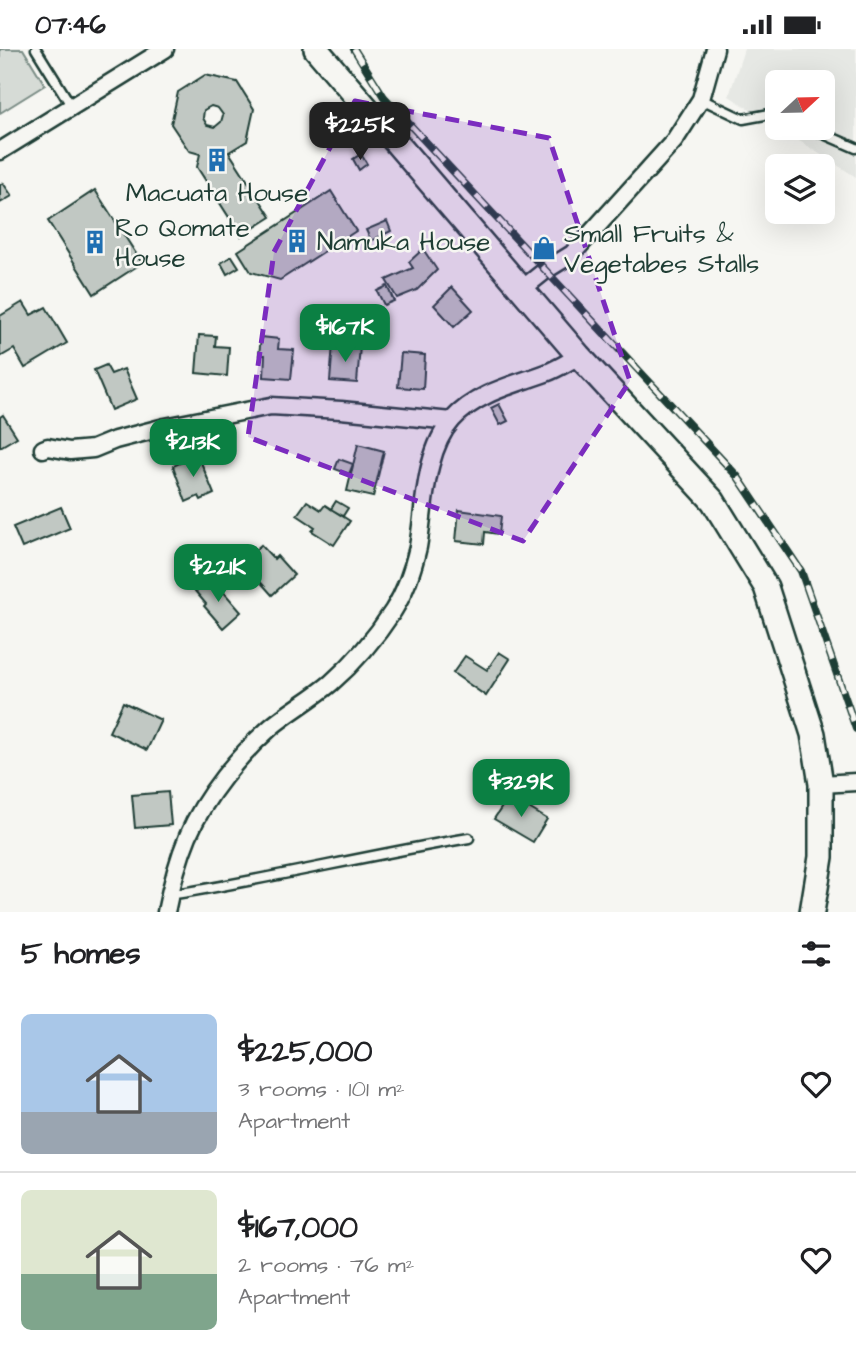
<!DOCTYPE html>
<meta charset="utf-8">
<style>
:root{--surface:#fff;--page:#f2f2f2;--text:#202124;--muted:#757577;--line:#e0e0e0;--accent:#0b8043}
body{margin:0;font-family:"Architects Daughter",sans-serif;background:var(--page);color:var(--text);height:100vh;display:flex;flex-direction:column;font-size:26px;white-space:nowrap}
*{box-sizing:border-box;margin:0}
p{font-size:23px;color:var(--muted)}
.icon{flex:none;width:38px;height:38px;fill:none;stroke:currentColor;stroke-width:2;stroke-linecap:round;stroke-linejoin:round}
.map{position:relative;height:863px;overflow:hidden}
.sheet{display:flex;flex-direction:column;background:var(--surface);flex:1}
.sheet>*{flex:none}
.needle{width:46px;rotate:68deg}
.fabs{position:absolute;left:765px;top:21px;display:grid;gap:14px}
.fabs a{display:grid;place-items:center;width:70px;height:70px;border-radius:10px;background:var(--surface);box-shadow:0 7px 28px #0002;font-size:35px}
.price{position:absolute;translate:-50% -60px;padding:0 16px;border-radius:14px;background:var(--accent);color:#fff;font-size:23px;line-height:46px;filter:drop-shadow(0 2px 4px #0008)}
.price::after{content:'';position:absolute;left:50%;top:42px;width:21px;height:16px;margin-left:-10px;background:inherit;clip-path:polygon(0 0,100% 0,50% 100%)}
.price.selected{background:#222;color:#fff}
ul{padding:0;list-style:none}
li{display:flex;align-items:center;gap:21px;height:175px;padding:0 21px}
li+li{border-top:2px solid var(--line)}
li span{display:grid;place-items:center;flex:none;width:196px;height:140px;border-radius:10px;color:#555}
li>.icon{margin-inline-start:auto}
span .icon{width:84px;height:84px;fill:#fffc;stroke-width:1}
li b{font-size:30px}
h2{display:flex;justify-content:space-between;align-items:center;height:84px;padding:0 21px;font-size:30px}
.status{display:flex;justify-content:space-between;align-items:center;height:49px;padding:0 35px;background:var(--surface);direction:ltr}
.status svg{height:19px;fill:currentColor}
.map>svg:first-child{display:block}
.built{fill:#e6e8e4}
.green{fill:#d6dbd6;stroke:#7a8c85;stroke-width:2}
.building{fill:#c1c8c3;stroke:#1f3d34;stroke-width:2;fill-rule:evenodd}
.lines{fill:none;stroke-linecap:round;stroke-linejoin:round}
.service-casing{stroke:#1f3d34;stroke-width:13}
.minor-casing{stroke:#1f3d34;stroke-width:21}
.secondary-casing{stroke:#1f3d34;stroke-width:28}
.service{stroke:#f6f6f2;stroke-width:8}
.minor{stroke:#f6f6f2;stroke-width:16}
.secondary{stroke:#f6f6f2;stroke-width:23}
.rail-casing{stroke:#1f3d34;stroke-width:8}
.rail{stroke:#f6f6f2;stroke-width:5;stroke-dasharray:16;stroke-linecap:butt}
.marked{fill:#7b2cbf;fill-opacity:0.2;stroke:#7b2cbf;stroke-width:5;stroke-dasharray:14 9;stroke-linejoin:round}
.labels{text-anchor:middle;stroke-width:5;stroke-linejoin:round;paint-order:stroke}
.poi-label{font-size:26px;fill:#1f3d34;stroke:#f6f6f2;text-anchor:start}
</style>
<div class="status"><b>07:46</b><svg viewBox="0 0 49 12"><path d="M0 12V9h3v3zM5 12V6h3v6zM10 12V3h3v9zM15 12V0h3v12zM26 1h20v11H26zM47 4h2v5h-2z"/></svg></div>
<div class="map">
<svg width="856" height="863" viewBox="0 0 856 863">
<rect width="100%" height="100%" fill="#f6f6f2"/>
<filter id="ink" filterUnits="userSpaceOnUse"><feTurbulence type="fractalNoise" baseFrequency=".0143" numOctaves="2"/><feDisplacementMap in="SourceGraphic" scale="14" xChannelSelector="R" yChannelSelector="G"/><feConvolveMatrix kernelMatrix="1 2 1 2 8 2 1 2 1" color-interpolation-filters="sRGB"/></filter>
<g filter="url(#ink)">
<!-- built -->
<path class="built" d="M744 0H856V128L779 79H822V33H777V78L729 47Z"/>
<!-- green -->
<path class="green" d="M0 0H23L45 36 0 64Z"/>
<!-- building -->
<g class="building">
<path d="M205 26 237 33 254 60 247 92 229 103 271 168 241 187 197 118 200 105 189 102 171 75 178 43ZM211 57 218 59 223 66 221 73 215 78 207 76 203 69 204 61Z"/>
<path d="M361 105 367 115 359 121 353 110Z"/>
<path d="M3 134 12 147 0 154V136Z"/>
<path d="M95 141 142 214 94 245 48 172Z"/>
<path d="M331 142 356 182 280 231 251 223 238 202Z"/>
<path d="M387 172 391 182 371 192 366 181Z"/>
<path d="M423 200 437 221 417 241 397 249 386 231 413 219 409 213Z"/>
<path d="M232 207 239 218 227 225 221 214Z"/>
<path d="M387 237 394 252 384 256 377 242Z"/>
<path d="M452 238 473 261 454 278 434 256Z"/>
<path d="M23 253 31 266 46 258 67 294 25 319 14 300 0 308V267Z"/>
<path d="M199 286 216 287 215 297 229 298 227 327 196 324Z"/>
<path d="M261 288 279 290 278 300 294 301 291 330 264 328 265 306H259Z"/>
<path d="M333 295 360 297 357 334 330 332Z"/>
<path d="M401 304 425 306 423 340 398 338Z"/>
<path d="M106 316 111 325 124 320 137 350 111 361 94 321Z"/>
<path d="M499 355 508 372 500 376 491 359Z"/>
<path d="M3 366 17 388 0 398V368Z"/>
<path d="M358 395 384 402 373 448 347 442Z"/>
<path d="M198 406 214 445 201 451 199 447 186 453 173 417Z"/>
<path d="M339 410 353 415 349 425 335 420Z"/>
<path d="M307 452 321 461 325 456 350 472 334 496 312 482 315 478 297 466Z"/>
<path d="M336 452 348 459 343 467 331 460Z"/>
<path d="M61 458 70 479 22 499 13 478Z"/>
<path d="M459 461 501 467 499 485 485 483 484 495 456 492Z"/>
<path d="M261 496 274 510 277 507 294 526 272 546 255 527 258 524 245 510Z"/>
<path d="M207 531 218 544 222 541 241 563 223 579 204 557 206 555 195 542Z"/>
<path d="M499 603 510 610 486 647 453 624 465 607 487 621Z"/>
<path d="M123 653 161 671 147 701 109 683Z"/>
<path d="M168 743 171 776 135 779 132 746Z"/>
<path d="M509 747 547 770 533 793 494 770Z"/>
</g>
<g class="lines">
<!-- service casing -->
<g class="service-casing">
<g id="service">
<path d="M36 0 72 58"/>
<path d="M701 50 743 70 770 65 777 67"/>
<path d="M810 79 856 99"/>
<path d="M169 846C270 830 368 806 469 789"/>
</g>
</g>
<!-- minor casing -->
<g class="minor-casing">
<g id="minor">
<path d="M0 102 165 0"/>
<path d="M521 241 546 221 572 205 674 92 701 50 715 0"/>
<path d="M43 400 48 398 70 402 93 400 115 391 165 378 271 357 341 361 451 372"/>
<path d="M821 735 856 733"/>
<path d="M166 863C171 838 178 811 188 787 205 747 239 706 271 678 290 662 312 650 331 634 355 613 376 588 393 562 405 543 413 520 418 498 425 458 424 403 452 371 476 344 513 336 546 324 557 320 568 313 579 307"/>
</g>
</g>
<!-- secondary casing -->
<g class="secondary-casing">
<path id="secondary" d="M316 0 579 307 713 452 766 538 813 685 821 735V808L812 863"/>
</g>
<!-- service -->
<use href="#service" class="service"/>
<!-- minor -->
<use href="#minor" class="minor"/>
<!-- secondary -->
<use href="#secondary" class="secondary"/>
<!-- rail casing -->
<g class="rail-casing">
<path id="rail" d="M354 0 384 48 738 428 801 522 856 680"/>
</g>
<!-- rail -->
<use href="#rail" class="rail"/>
</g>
</g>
<!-- marked area -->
<path class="marked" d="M355 52 549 89 630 332 523 492 248 388 274 203Z"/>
<!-- icons -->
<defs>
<g id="building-bare" transform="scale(1.89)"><path d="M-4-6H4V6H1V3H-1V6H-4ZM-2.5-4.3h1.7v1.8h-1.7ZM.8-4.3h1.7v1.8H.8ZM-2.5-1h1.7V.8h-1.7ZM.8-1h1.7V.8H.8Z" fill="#1f6fb2" stroke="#f6f6f2" stroke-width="2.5" paint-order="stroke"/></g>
<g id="shop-bare" transform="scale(1.89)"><path d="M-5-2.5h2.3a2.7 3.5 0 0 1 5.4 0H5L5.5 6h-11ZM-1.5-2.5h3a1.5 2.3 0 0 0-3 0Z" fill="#1f6fb2" stroke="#f6f6f2" stroke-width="2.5" paint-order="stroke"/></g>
</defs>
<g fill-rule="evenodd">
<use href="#building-bare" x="217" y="111"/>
<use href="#building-bare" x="297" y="192"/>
<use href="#building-bare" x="95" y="193"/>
<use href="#shop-bare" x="544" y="199"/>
</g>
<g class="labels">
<!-- poi labels -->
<g class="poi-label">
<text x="217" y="152" text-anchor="middle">Macuata House</text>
<text x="115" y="187">Ro Qomate<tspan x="115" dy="30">House</tspan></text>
<text x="564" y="193">Small Fruits &amp;<tspan x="564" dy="30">Vegetabes Stalls</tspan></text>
<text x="317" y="201">Namuka House</text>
</g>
</g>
</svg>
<div class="fabs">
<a><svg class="needle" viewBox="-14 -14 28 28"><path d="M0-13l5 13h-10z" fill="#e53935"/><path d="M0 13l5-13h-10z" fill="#757577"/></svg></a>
<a><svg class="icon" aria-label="layers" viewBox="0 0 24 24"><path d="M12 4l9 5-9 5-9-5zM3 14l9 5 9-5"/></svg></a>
</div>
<b class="price selected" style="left:360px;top:113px">$225K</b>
<b class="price" style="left:345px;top:315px">$167K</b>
<b class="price" style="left:193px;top:430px">$213K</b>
<b class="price" style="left:218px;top:555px">$221K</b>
<b class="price" style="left:521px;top:770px">$329K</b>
</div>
<section class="sheet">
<h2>5 homes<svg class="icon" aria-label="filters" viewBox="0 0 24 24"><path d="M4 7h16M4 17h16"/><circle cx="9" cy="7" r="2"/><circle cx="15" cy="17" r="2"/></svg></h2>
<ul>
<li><span style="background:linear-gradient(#a9c7e8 70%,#9aa5b1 0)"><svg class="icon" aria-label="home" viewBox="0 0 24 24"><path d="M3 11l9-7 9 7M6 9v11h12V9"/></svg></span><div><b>$225,000</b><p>3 rooms · 101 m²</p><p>Apartment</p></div><svg class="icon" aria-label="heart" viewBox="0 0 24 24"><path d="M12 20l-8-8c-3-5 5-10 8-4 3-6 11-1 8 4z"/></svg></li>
<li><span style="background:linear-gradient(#dfe7d0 60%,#7fa58c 0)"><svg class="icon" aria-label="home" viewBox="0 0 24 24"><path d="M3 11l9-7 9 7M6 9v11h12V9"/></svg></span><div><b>$167,000</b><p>2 rooms · 76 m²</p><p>Apartment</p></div><svg class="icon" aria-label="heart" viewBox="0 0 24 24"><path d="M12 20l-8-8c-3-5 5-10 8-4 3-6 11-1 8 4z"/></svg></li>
</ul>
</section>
